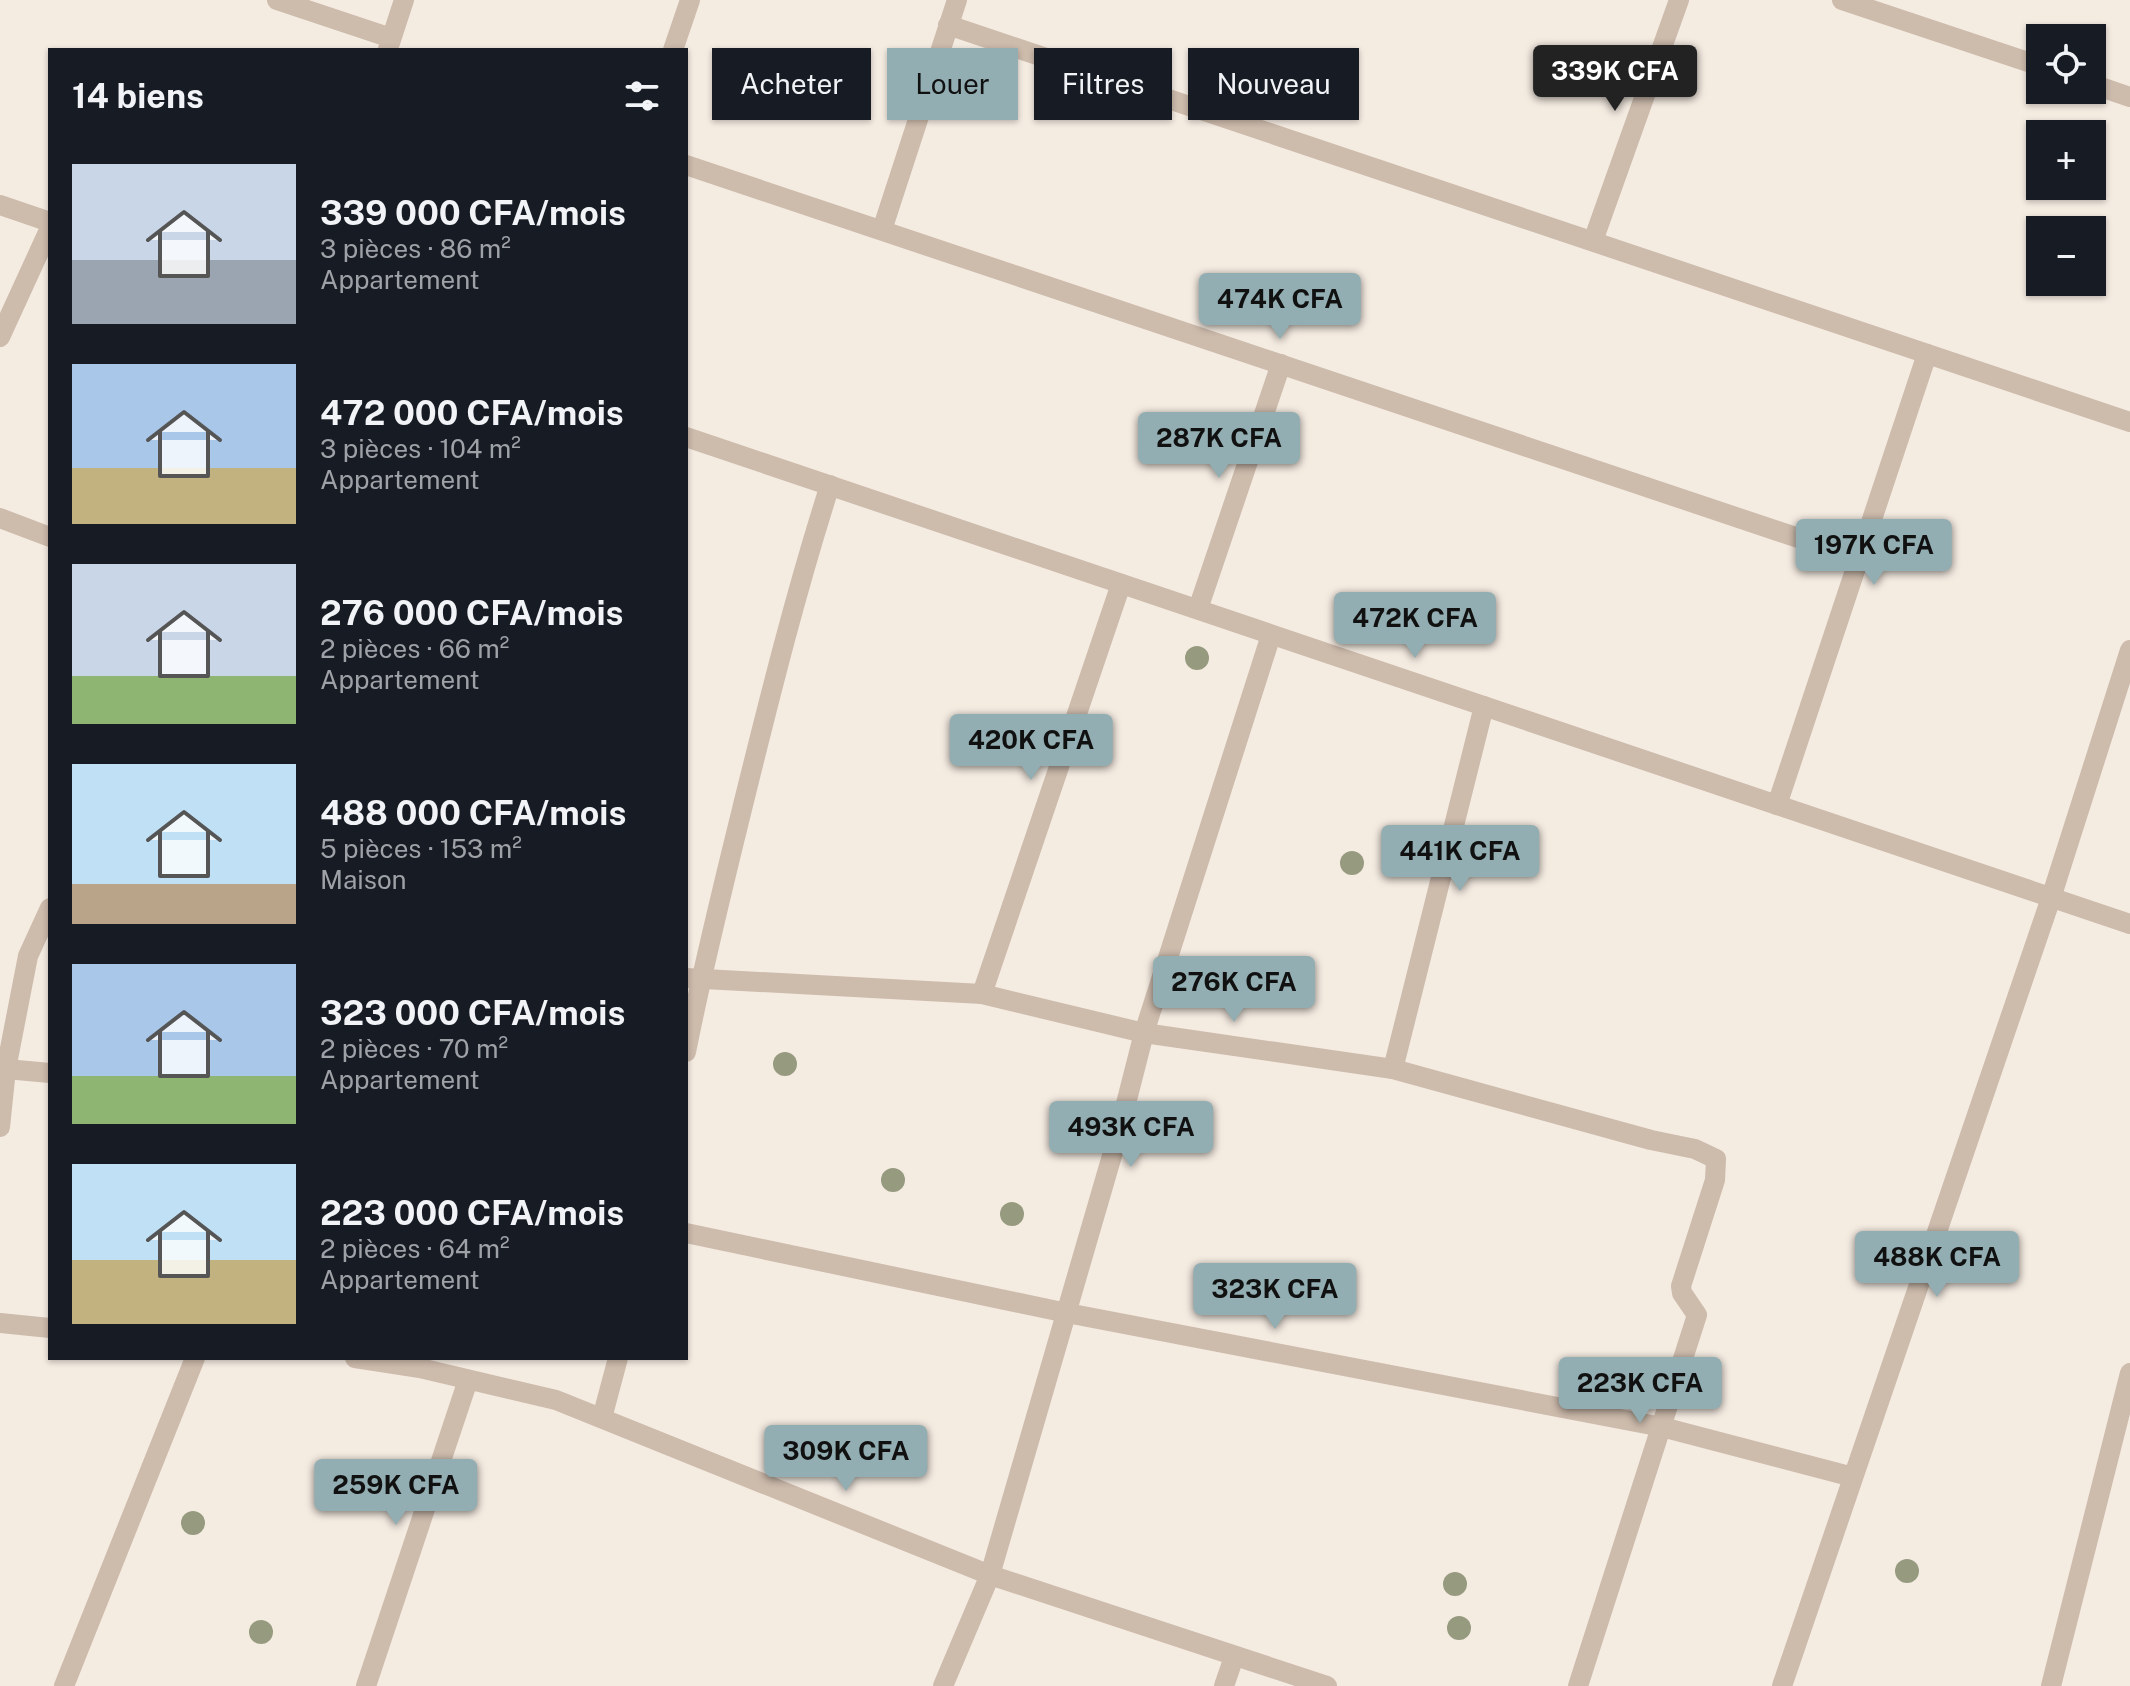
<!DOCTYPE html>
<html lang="fr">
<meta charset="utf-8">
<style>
:root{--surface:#171b24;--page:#242831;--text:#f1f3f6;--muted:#9ea1a6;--accent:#92aeb2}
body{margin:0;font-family:"Public Sans",sans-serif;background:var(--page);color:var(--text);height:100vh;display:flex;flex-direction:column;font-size:30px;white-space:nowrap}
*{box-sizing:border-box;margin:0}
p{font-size:26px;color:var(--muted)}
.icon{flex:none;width:44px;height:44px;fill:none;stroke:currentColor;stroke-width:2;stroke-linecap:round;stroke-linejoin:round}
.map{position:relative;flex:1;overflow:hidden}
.sheet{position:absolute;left:48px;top:48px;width:640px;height:1312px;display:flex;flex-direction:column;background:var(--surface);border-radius:0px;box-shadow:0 2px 6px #0004}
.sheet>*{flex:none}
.hud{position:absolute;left:712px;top:48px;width:760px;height:72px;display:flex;gap:16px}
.controls{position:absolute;left:2026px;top:24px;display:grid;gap:16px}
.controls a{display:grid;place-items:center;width:80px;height:80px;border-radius:0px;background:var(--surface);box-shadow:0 2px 6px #0004;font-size:40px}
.price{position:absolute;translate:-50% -68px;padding:0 18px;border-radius:8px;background:var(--accent);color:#111;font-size:26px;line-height:52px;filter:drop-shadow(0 2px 4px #0008)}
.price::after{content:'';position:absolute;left:50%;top:48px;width:24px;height:18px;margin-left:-12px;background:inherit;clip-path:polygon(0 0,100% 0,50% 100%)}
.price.current{background:#222;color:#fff}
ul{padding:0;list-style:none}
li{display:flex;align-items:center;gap:24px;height:200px;padding:0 24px}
li span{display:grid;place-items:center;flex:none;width:224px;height:160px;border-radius:0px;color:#555}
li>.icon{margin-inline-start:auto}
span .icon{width:96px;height:96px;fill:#fffc;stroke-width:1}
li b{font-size:34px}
h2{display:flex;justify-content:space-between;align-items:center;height:96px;padding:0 24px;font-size:34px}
.pill{padding:0 28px;border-radius:0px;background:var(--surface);box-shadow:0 2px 6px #0004;font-size:28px;line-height:72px}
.pill.current{background:var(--accent);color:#111}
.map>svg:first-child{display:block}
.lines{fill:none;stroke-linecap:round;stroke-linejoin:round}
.minor{stroke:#cdbbac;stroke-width:20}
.tree{fill:#969b7f}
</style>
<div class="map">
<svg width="2130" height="1686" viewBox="0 0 2130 1686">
<rect width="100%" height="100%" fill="#f4ebe1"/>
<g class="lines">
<!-- minor -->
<g class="minor">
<path d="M277 0 391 38"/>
<path d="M1842 0 2040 66"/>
<path d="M948 25 2130 422"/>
<path d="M388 49 404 0"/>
<path d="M673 50 690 0"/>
<path d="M2092 84 2130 97"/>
<path d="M686 165 1861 559"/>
<path d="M0 205 50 222"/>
<path d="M882 230 957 0"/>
<path d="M1593 241 1679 0"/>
<path d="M0 337 50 228"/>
<path d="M686 437 2130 924"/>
<path d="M0 518 50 537"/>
<path d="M1198 609 1281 364"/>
<path d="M1777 805 1927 354"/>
<path d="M686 978 982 994 1144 1033 1393 1069 1651 1140 1695 1149 1716 1159 1715 1180 1681 1286 1682 1293 1697 1315 1578 1686"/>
<path d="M982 994 1121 584"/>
<path d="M686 1052C703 966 724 882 745 797 771 692 797 588 830 485"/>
<path d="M6 1069 50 1073"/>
<path d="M1393 1069 1484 706"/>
<path d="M0 1127 6 1069 28 956 50 908"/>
<path d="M686 1233 1067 1313 1662 1427 1853 1477"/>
<path d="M0 1323 50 1328"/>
<path d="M355 1358 420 1368 556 1400 990 1575 1327 1686"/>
<path d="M602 1418 618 1358"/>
<path d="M64 1686 195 1358"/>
<path d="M366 1686 468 1380"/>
<path d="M943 1686 990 1575 1118 1135 1144 1033 1271 635"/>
<path d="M1224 1686 1234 1657"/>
<path d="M1782 1686 2051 898 2130 650"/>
<path d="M2051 1686 2130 1373"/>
</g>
</g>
<!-- trees -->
<g class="tree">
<circle cx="1197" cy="658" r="12"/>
<circle cx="1352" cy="863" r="12"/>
<circle cx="785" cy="1064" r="12"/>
<circle cx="893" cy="1180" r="12"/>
<circle cx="1012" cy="1214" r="12"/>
<circle cx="193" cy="1523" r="12"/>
<circle cx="1907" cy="1571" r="12"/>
<circle cx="1455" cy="1584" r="12"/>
<circle cx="1459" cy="1628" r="12"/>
<circle cx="261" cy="1632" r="12"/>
</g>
</svg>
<div class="controls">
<a><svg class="icon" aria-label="locate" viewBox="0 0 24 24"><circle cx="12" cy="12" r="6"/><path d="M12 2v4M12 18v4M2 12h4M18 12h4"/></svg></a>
<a>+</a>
<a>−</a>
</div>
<b class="price current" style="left:1615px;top:113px">339K CFA</b>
<b class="price" style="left:1280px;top:341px">474K CFA</b>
<b class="price" style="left:1219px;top:480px">287K CFA</b>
<b class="price" style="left:1874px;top:587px">197K CFA</b>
<b class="price" style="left:1415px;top:660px">472K CFA</b>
<b class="price" style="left:1031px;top:782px">420K CFA</b>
<b class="price" style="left:1460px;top:893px">441K CFA</b>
<b class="price" style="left:1234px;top:1024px">276K CFA</b>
<b class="price" style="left:1131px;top:1169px">493K CFA</b>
<b class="price" style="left:1937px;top:1299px">488K CFA</b>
<b class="price" style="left:1275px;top:1331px">323K CFA</b>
<b class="price" style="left:1640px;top:1425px">223K CFA</b>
<b class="price" style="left:846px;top:1493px">309K CFA</b>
<b class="price" style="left:396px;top:1527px">259K CFA</b>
<div class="hud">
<a class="pill">Acheter</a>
<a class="pill current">Louer</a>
<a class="pill">Filtres</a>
<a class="pill">Nouveau</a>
</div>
<section class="sheet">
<h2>14 biens<svg class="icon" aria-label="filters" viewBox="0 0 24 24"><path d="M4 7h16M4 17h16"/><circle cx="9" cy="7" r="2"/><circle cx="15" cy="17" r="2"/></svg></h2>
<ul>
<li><span style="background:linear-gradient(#c9d6e8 60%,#9aa5b1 0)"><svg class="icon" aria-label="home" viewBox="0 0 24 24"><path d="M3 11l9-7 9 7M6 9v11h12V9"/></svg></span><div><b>339 000 CFA/mois</b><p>3 pièces · 86 m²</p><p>Appartement</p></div></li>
<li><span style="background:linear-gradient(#a9c7e8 65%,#c2b280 0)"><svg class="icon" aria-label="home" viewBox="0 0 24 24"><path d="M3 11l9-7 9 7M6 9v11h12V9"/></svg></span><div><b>472 000 CFA/mois</b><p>3 pièces · 104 m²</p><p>Appartement</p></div></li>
<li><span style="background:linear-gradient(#c9d6e8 70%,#8fb573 0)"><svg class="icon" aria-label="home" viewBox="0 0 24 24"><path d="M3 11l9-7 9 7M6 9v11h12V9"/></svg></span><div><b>276 000 CFA/mois</b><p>2 pièces · 66 m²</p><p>Appartement</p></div></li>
<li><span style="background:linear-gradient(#bfe0f5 75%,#b9a48a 0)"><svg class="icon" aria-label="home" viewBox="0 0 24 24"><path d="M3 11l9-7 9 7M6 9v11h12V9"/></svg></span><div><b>488 000 CFA/mois</b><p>5 pièces · 153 m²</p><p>Maison</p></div></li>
<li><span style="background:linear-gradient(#a9c7e8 70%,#8fb573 0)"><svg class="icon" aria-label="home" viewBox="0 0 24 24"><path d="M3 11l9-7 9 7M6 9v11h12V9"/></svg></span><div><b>323 000 CFA/mois</b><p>2 pièces · 70 m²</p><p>Appartement</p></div></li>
<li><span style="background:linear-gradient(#bfe0f5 60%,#c2b280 0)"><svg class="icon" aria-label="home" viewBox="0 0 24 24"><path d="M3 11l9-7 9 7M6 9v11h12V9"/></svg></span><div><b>223 000 CFA/mois</b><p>2 pièces · 64 m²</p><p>Appartement</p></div></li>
</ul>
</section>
</div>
